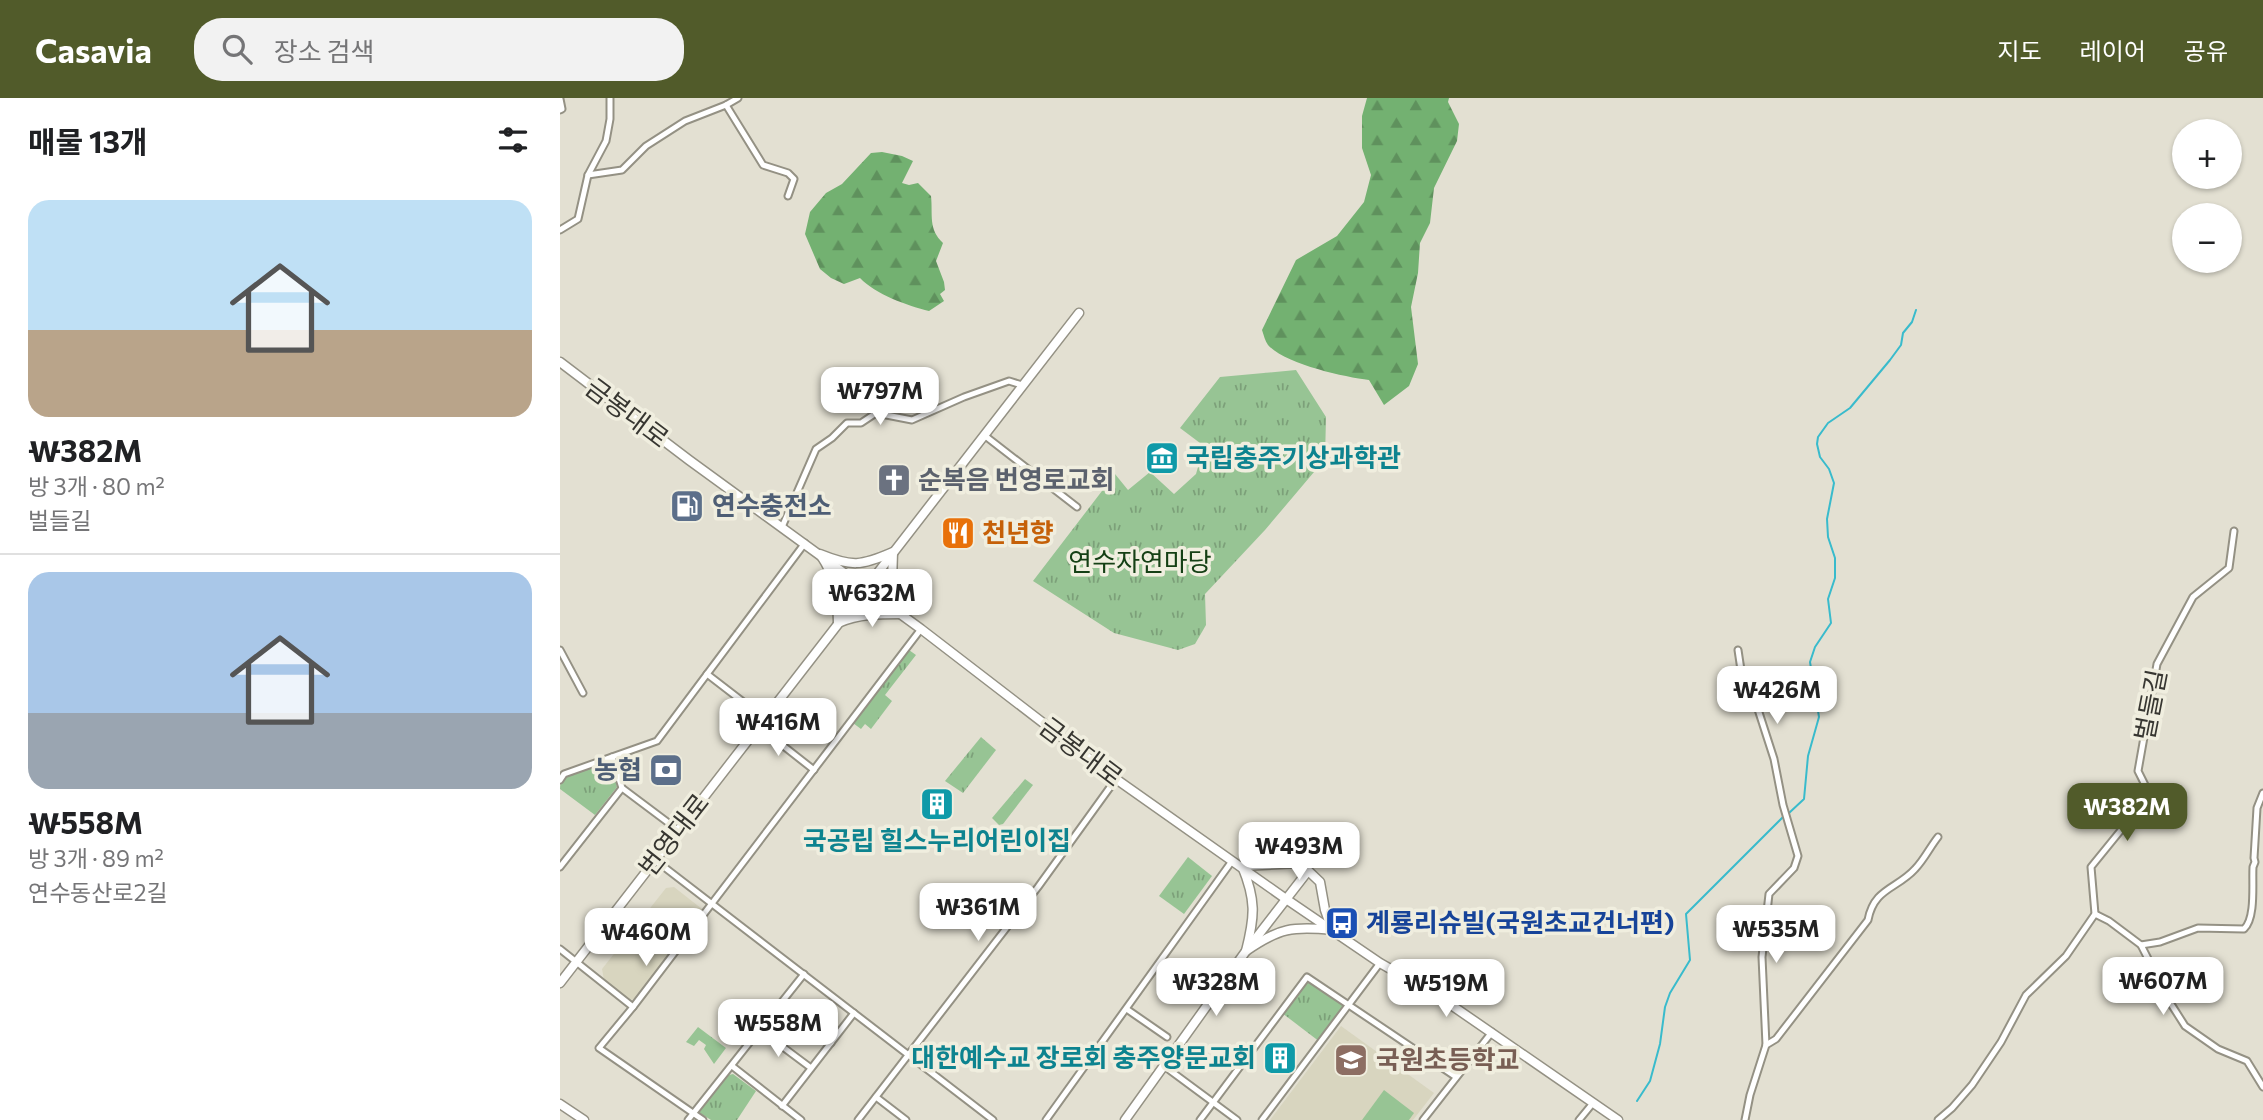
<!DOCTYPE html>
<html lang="ko">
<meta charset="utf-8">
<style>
:root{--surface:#fff;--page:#f2f2f2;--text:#202124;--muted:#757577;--line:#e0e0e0;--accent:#515b2a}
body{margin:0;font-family:Commissioner,"Noto Sans KR",sans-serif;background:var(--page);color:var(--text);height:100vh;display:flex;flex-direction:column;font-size:26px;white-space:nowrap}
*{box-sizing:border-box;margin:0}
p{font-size:23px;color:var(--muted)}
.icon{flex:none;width:38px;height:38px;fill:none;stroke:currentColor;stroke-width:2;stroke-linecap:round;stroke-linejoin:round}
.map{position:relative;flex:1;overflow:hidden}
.details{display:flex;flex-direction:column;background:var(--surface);width:560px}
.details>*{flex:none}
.controls{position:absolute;left:1612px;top:21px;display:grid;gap:14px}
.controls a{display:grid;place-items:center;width:70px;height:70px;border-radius:50%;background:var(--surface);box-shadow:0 2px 5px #0004;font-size:35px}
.price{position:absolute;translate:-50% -60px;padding:0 16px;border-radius:14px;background:#fff;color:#222;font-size:23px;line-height:46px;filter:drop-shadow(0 2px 4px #0008)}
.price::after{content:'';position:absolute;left:50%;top:42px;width:21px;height:16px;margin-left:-10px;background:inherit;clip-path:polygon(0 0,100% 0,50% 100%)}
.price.current{background:var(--accent);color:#fff}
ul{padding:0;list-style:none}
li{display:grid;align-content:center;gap:14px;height:371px;padding:0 28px}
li+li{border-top:2px solid var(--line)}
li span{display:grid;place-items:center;height:217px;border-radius:21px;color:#555}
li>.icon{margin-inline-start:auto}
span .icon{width:126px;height:126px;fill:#fffc;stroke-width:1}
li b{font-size:30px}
h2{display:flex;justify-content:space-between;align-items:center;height:84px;padding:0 28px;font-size:30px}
header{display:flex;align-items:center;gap:42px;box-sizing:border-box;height:98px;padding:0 35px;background:var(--accent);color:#fff}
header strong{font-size:33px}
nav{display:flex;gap:38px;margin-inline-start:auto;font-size:24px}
.search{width:490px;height:63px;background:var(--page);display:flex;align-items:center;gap:18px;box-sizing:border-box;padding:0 24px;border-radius:28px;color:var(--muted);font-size:26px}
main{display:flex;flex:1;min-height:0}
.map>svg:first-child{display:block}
.built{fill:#d8d5bf}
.grass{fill:#97c494}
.forest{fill:url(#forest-firs)}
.park{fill:url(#park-tufts)}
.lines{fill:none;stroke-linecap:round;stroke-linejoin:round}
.stream{stroke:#39bbcc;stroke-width:2}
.street-casing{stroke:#949184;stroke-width:9}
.secondary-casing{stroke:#949184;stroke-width:11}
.street{stroke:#fff;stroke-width:5}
.secondary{stroke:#fff;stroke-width:8}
.labels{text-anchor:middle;stroke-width:7;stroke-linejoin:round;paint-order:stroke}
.street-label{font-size:26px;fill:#373631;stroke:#f0eedf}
.culture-label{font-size:26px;font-weight:bold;fill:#0d838f;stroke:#f0eedf;text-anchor:start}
.worship-label{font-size:26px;font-weight:bold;fill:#5b616d;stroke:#f0eedf;text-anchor:start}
.service-label{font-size:26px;font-weight:bold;fill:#4e5e75;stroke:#f0eedf;text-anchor:start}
.food-label{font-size:26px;font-weight:bold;fill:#c56008;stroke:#f0eedf;text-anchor:start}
.park-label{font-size:26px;fill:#154015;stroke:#f0eedf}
.transit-label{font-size:26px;font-weight:bold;fill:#164399;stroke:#f0eedf;text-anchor:start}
.education-label{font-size:26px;font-weight:bold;fill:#785e54;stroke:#f0eedf;text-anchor:start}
</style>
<header>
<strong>Casavia</strong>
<div class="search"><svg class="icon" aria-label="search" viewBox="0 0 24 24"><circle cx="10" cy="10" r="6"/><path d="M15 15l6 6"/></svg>장소 검색</div>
<nav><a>지도</a><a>레이어</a><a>공유</a></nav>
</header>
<main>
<section class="details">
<h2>매물 13개<svg class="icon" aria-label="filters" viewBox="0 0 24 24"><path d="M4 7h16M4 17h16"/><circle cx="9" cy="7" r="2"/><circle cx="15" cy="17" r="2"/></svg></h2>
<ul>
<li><span style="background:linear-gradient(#bfe0f5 60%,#b9a48a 0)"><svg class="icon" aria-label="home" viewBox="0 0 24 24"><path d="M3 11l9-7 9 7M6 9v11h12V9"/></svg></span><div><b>₩382M</b><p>방 3개 · 80 m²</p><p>벌들길</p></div></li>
<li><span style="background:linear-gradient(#a9c7e8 65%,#9aa5b1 0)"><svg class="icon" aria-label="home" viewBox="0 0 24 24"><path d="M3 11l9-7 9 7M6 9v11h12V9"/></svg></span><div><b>₩558M</b><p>방 3개 · 89 m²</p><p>연수동산로2길</p></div></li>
</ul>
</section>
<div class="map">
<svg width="1703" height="1022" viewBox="0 0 1703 1022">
<defs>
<pattern id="forest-firs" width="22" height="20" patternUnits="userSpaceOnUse" patternTransform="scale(1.75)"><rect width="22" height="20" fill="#73b171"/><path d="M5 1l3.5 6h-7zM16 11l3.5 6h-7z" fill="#5f915d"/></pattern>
<pattern id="park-tufts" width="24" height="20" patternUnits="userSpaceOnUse" patternTransform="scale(1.75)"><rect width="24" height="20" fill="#97c494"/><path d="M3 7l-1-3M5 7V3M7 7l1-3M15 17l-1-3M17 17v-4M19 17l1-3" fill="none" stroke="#7ca079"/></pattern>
</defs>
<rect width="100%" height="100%" fill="#e3e0d2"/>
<!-- built -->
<g class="built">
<path d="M114 789 142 811V816L75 901 68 902 44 882 42 871 106 790Z"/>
<path d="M781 928 874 995 853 1022H710Z"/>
</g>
<!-- grass -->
<path class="grass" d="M824 992 854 1015 849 1022H802Z"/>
<!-- forest -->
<g class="forest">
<path d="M807 0H889L888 4 899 26 897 43 874 90 870 125 860 145 858 175 851 209 858 266 849 288 824 307 809 282C784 279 725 266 708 247 705 243 704 238 702 232L736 162 777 138 804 104 811 77 802 50V18Z"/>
<path d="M322 54 342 58 353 63 342 85 349 87 358 85 371 98C373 117 368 131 383 145L376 163 384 184 385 192 380 196 384 203 369 213C348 208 315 196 300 180L284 186 271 180 260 171 245 136 250 114 266 95 282 86 311 55Z"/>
</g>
<!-- park -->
<g class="park">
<path d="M736 272 766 319 765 361 705 432 645 496 646 527 635 546 618 552 554 535 473 483 555 376 568 392 590 374 614 396 636 376 644 348 620 330 660 279Z"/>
<path d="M349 552 356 557 325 597 332 603 311 631 305 626 301 631 293 625Z"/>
<path d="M421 639 436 652 403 695 385 683Z"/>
<path d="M43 663 52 670 57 689 35 717 0 691C0 671 27 668 43 663Z"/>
<path d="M465 681 473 687 443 726 439 727 432 720Z"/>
<path d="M628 759 652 778 624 816 599 798Z"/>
<path d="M750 882 783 908 784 912 760 944 722 915 746 883Z"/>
<path d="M138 929 166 950 154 966 144 951 146 947 139 942 134 948 126 944Z"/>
<path d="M173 976 196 993 177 1022H151L140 1015V1011L169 977Z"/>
</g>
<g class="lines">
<!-- stream -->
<g class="stream">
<path d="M1229 715 1244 701 1248 658 1259 619 1250 564 1255 549 1271 525 1268 501 1275 480V460L1268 439 1267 421 1274 385 1269 371 1260 359 1257 346 1258 339 1268 325 1290 310 1330 262 1341 247 1343 235 1352 224 1356 212"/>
<path d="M1077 1003 1090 983 1100 946 1105 909 1110 895 1130 862 1126 816 1224 718"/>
</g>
<!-- street casing -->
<g class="street-casing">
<g id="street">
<path d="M0 1 2 11 0 12"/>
<path d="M166 7 203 67 228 75 234 81 228 98"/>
<path d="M28 77 62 72 86 48 125 23 166 7 178 0"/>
<path d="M0 132 18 121 28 77 46 43 50 21V0"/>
<path d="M424 337 517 409"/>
<path d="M222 429 256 351 272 340 287 325H301L316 315 352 322 404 299 449 283 462 287"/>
<path d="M0 552 23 595"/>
<path d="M1178 552 1181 572 1195 602 1214 661 1223 707 1238 758 1234 770 1209 796 1202 859 1206 947 1190 997 1185 1022"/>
<path d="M147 576 204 620"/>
<path d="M198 628 254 672"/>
<path d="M52 659 62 690 118 732"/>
<path d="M0 682 4 676 97 643 245 445"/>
<path d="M95 762 433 1022"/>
<path d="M0 769 62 690"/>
<path d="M1535 816 1549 823 1581 847 1611 906 1625 928 1658 951 1687 963 1703 989"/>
<path d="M1581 847 1600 844 1638 830 1684 831C1696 820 1692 785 1693 769L1695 764 1694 760 1697 710 1703 695"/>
<path d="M0 851 73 909"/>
<path d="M221 906 271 945"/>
<path d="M568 912 607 939"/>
<path d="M200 932 251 970"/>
<path d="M1206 947 1216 941 1308 822C1314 790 1337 791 1355 771 1364 762 1370 749 1378 739"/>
<path d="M172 968 241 1022"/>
<path d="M604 968 677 1022"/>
<path d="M316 999 346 1022"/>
<path d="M222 1008 294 915"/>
<path d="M128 1022 244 876"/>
<path d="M143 1022 39 950 73 909 361 531"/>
<path d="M298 1022 478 789 556 681"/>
<path d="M486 1022 672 763"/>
<path d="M640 1022 747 879 896 979"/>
<path d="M702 1022 820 865"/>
<path d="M863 1022 932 934"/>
<path d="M1019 1022 1033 1005"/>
<path d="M1378 1022 1392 1010 1412 987 1441 944 1466 897 1506 858 1535 816 1531 769 1570 721 1588 693 1578 673 1597 566 1633 499 1669 470 1674 433"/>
</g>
</g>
<!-- secondary casing -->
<g class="secondary-casing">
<g id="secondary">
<path d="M0 264 129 362 361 531 556 681 726 801 820 865 881 900 1058 1022"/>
<path d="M333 454 332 484 342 516C319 516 299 516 278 525 277 494 277 482 260 456 292 469 301 468 333 454Z"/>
<path d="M740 765 760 784 765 812 772 832C733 828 719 830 686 853 695 818 696 802 682 768Z"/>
<path d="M0 885 519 215"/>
<path d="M0 1006 24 1022"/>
<path d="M565 1022 686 853 748 773"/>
</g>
</g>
<!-- street -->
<use href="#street" class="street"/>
<!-- secondary -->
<use href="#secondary" class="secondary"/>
</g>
<!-- icons -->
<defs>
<g id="museum-square" transform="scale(1.75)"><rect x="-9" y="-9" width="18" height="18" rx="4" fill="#0f9aa8" stroke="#f0eedf"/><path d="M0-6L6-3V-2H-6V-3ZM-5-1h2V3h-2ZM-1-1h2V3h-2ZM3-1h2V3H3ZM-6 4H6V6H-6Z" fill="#fff"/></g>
<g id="church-square" transform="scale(1.75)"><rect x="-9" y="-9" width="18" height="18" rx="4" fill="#6b7280" stroke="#f0eedf"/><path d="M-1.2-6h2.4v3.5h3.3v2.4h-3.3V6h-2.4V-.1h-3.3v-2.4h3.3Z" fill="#fff"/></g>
<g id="fuel-square" transform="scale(1.75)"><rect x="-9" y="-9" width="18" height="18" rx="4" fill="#5c6f8a" stroke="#f0eedf"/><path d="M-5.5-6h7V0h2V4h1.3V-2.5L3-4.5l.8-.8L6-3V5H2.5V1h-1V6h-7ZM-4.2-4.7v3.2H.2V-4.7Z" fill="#fff"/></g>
<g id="restaurant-square" transform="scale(1.75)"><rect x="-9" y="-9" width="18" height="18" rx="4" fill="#e8710a" stroke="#f0eedf"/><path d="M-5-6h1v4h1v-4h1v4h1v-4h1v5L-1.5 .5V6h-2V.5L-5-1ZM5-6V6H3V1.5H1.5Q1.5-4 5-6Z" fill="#fff"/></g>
<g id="bank-square" transform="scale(1.75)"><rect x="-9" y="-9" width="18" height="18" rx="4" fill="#5c6f8a" stroke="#f0eedf"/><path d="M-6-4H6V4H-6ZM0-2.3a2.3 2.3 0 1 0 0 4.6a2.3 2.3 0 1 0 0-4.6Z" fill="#fff"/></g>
<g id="building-square" transform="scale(1.75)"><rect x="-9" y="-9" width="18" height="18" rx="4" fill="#0f9aa8" stroke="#f0eedf"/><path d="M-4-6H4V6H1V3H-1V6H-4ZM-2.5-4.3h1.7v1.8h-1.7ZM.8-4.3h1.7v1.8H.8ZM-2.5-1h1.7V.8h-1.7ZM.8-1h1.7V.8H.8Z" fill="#fff"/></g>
<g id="bus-square" transform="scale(1.75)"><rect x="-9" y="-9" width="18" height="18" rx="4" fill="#1a4fb4" stroke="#f0eedf"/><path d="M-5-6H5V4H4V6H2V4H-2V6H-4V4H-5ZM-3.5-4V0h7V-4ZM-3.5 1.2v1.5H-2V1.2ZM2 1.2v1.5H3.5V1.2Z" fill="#fff"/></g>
<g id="school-square" transform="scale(1.75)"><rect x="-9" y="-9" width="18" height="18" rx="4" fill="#8d6e63" stroke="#f0eedf"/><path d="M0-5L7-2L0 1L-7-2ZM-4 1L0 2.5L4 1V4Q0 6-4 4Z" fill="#fff"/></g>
</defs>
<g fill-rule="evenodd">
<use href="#museum-square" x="602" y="360"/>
<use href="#church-square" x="334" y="382"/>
<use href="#fuel-square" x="127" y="408"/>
<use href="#restaurant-square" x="398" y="435"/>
<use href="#bank-square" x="106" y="672"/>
<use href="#building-square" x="377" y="706"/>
<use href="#bus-square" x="782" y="825"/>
<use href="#building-square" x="720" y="960"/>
<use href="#school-square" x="791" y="962"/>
</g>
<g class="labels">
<!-- street labels -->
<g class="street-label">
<text transform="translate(67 315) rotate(37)" y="9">금봉대로</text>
<text transform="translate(1591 607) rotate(-79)" y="9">벌들길</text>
<text transform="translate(521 654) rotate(37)" y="9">금봉대로</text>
<text transform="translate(114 737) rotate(-52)" y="9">번영대로</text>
</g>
<!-- culture labels -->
<g class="culture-label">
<text x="626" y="369">국립충주기상과학관</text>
<text x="377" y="752" text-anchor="middle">국공립 힐스누리어린이집</text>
<text x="696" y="969" text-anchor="end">대한예수교 장로회 충주양문교회</text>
</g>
<!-- worship labels -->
<g class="worship-label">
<text x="358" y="391">순복음 번영로교회</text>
</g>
<!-- service labels -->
<g class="service-label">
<text x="152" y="417">연수충전소</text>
<text x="82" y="681" text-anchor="end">농협</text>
</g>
<!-- food labels -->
<g class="food-label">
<text x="422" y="444">천년향</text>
</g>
<!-- park labels -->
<g class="park-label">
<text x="580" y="473">연수자연마당</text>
</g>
<!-- transit labels -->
<g class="transit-label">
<text x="806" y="834">계룡리슈빌(국원초교건너편)</text>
</g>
<!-- education labels -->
<g class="education-label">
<text x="816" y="971">국원초등학교</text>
</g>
</g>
</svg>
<div class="controls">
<a>+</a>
<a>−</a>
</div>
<b class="price" style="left:320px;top:329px">₩797M</b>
<b class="price" style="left:312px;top:531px">₩632M</b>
<b class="price" style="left:1217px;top:628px">₩426M</b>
<b class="price" style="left:218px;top:660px">₩416M</b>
<b class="price current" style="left:1567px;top:745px">₩382M</b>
<b class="price" style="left:739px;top:784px">₩493M</b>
<b class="price" style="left:418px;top:845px">₩361M</b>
<b class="price" style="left:1216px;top:867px">₩535M</b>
<b class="price" style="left:86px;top:870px">₩460M</b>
<b class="price" style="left:1603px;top:919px">₩607M</b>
<b class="price" style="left:656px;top:920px">₩328M</b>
<b class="price" style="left:886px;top:921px">₩519M</b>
<b class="price" style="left:218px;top:961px">₩558M</b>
</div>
</main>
